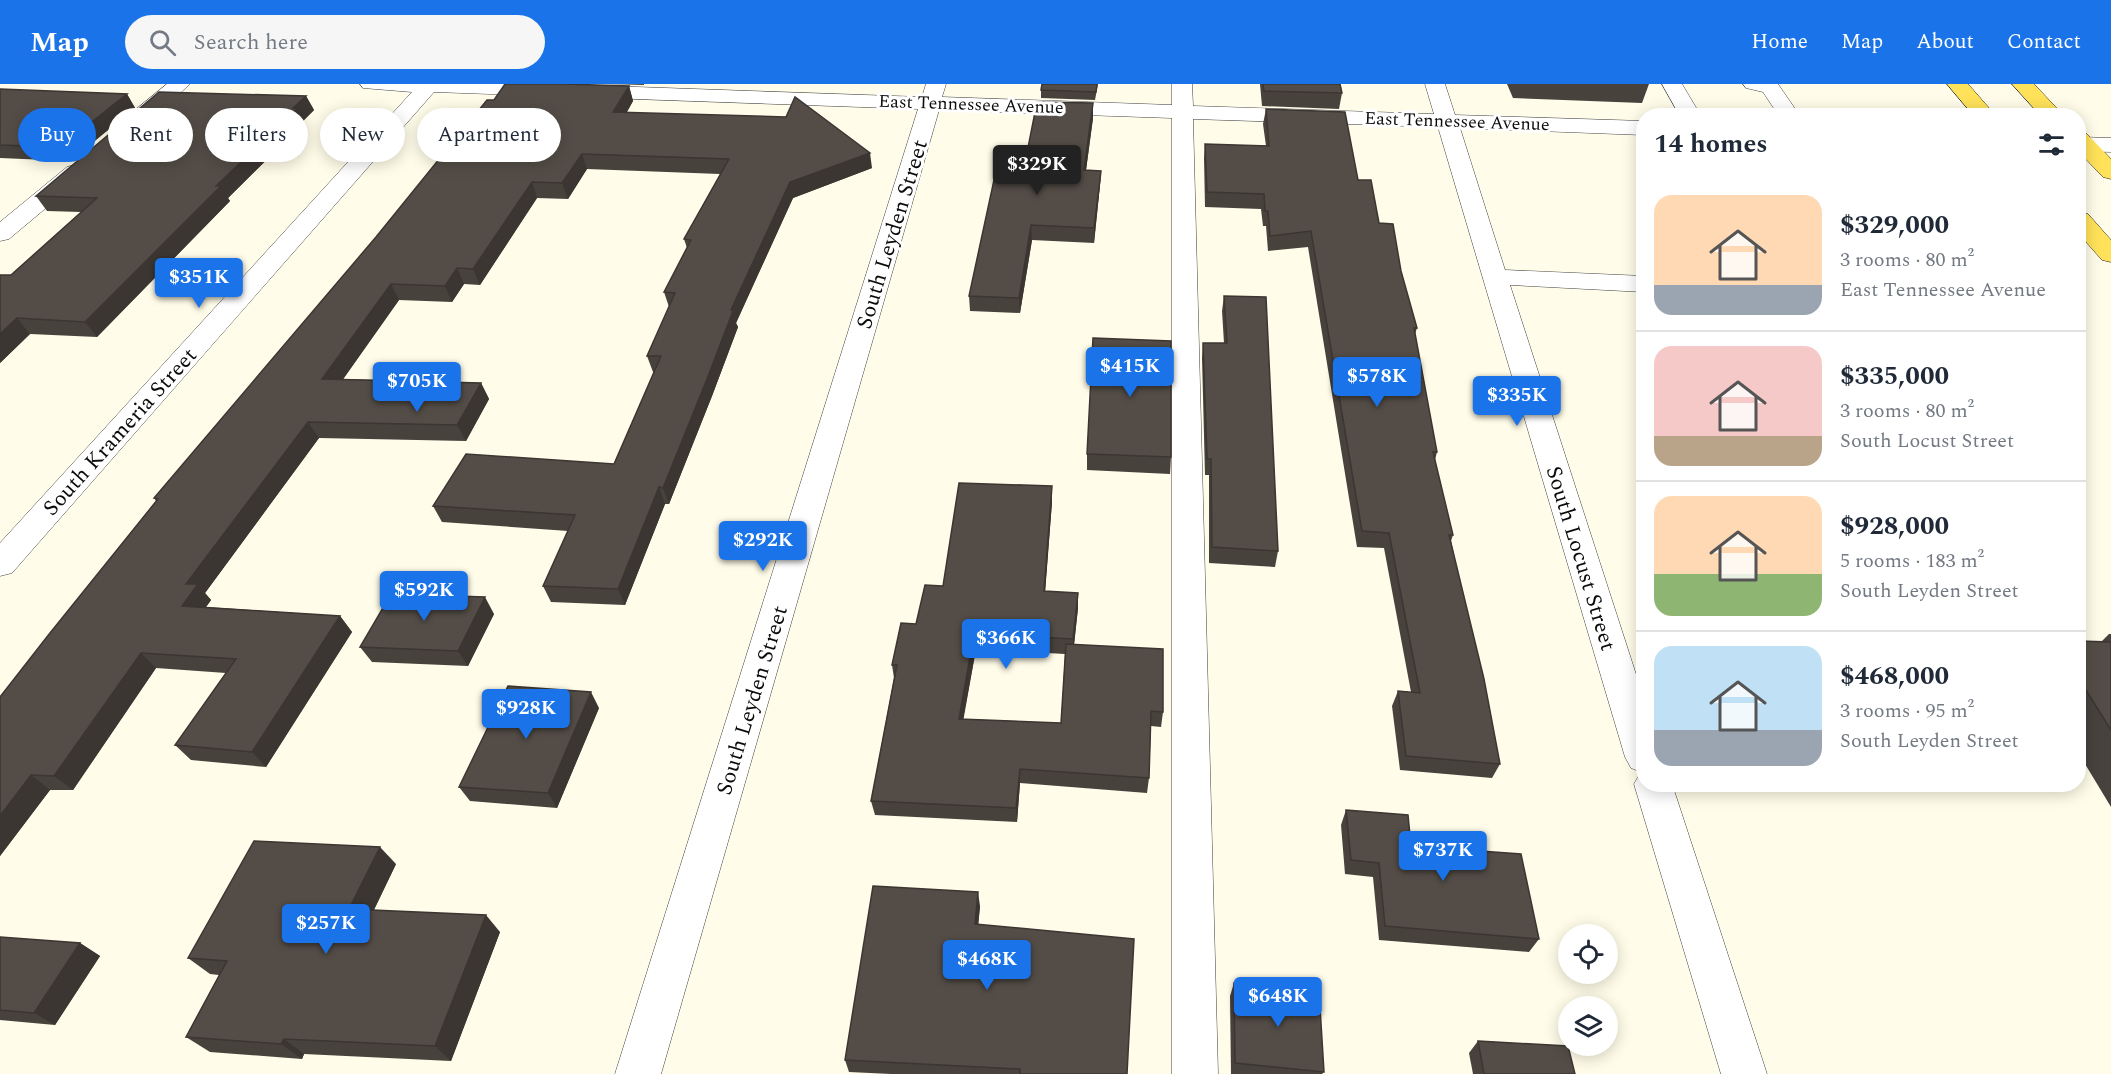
<!DOCTYPE html>
<meta charset="utf-8">
<style>
:root{--surface:#fff;--page:#f6f6f7;--text:#1f2937;--muted:#747a83;--line:#e0e1e3;--accent:#1a73e8}
body{margin:0;font-family:Spectral,serif;background:var(--page);color:var(--text);height:100vh;display:flex;flex-direction:column;font-size:22px;white-space:nowrap}
*{box-sizing:border-box;margin:0}
p{font-size:20px;color:var(--muted)}
.icon{flex:none;width:33px;height:33px;fill:none;stroke:currentColor;stroke-width:2;stroke-linecap:round;stroke-linejoin:round}
.map{position:relative;flex:1;overflow:hidden}
.drawer{position:absolute;left:1636px;top:24px;width:450px;height:684px;display:flex;flex-direction:column;background:var(--surface);border-radius:24px;box-shadow:0 3px 15px #0003}
.drawer>*{flex:none}
.banner{position:absolute;left:18px;top:24px;width:570px;height:54px;display:flex;gap:12px}
.controls{position:absolute;left:1558px;top:840px;display:grid;gap:12px}
.controls a{display:grid;place-items:center;width:60px;height:60px;border-radius:50%;background:var(--surface);box-shadow:0 3px 15px #0003;font-size:30px}
.price{position:absolute;translate:-50% -51px;padding:0 14px;border-radius:6px;background:var(--accent);color:#fff;font-size:20px;line-height:39px;filter:drop-shadow(0 2px 3px #0008)}
.price::after{content:'';position:absolute;left:50%;top:36px;width:18px;height:14px;margin-left:-9px;background:inherit;clip-path:polygon(0 0,100% 0,50% 100%)}
.price.current{background:#222;color:#fff}
ul{padding:0;list-style:none}
li{display:flex;align-items:center;gap:18px;height:150px;padding:0 18px}
li+li{border-top:2px solid var(--line)}
li span{display:grid;place-items:center;flex:none;width:168px;height:120px;border-radius:18px;color:#555}
li>.icon{margin-inline-start:auto}
span .icon{width:72px;height:72px;fill:#fffc;stroke-width:1}
li b{font-size:26px}
h2{display:flex;justify-content:space-between;align-items:center;height:72px;padding:0 18px;font-size:26px}
.chip{padding:0 21px;border-radius:27px;background:var(--surface);box-shadow:0 3px 15px #0003;font-size:21px;line-height:54px}
.chip.current{background:var(--accent);color:#fff}
header{display:flex;align-items:center;gap:36px;box-sizing:border-box;height:84px;padding:0 30px;background:var(--accent);color:#fff}
header strong{font-size:28px}
nav{display:flex;gap:33px;margin-inline-start:auto;font-size:21px}
.search{width:420px;height:54px;background:var(--page);display:flex;align-items:center;gap:15px;box-sizing:border-box;padding:0 21px;border-radius:33px;color:var(--muted);font-size:22px}
.map>svg:first-child{display:block}
.lines{fill:none;stroke-linecap:round;stroke-linejoin:round}
.minor-casing{stroke:#3e3e3e;stroke-width:1}
.major-casing{stroke:#1c1c1c;stroke-width:1}
.minor{fill:#fff;fill-rule:evenodd}
.major{fill:#ffe259;fill-rule:evenodd}
.wall{fill:#48423d;fill-rule:evenodd}
.shaded-wall{fill:#3b3632}
.building{fill:#544d47;stroke:#3b3632;stroke-width:1.5}
.labels{text-anchor:middle;stroke-width:6;stroke-linejoin:round;paint-order:stroke}
.far-street-label{font-size:18px;fill:#0b0b0b;stroke:#fff}
.street-label{font-size:22px;fill:#0b0b0b;stroke:#fff}
</style>
<header>
<strong>Map</strong>
<div class="search"><svg class="icon" aria-label="search" viewBox="0 0 24 24"><circle cx="10" cy="10" r="6"/><path d="M15 15l6 6"/></svg>Search here</div>
<nav><a>Home</a><a>Map</a><a>About</a><a>Contact</a></nav>
</header>
<div class="map">
<svg width="2111" height="990" viewBox="0 0 2111 990">
<rect width="100%" height="100%" fill="#fffce9"/>
<g class="lines">
<!-- minor casing -->
<g class="minor-casing">
<g id="minor">
<path d="M167 0H190L145 41 137 42 129 41 126 36 129 31Z"/>
<path d="M360 0H551L922 13 926 0H946L942 13 1172 21V0H1192L1193 22 1434 30 1425 0H1445L1455 31 1644 37V51L1460 44 1505 186 1644 192V208L1510 201 1644 615V700H1672L1767 990H1721L1634 700 1641 688 1631 684 1625 673 1438 43 1193 35 1218 990H1172V34L939 26 661 990H615L918 25 434 8 12 489 0 492V459L412 8 363 4Z"/>
<path d="M1662 0H1682L1701 32H1680Z"/>
<path d="M1743 0H1778L1800 32H1779L1763 8 1746 4Z"/>
<path d="M2079 53 2111 54V68L2079 67Z"/>
<path d="M75 81 83 83 86 88 83 93 9 155 0 157V138L67 83Z"/>
</g>
</g>
<!-- major casing -->
<g class="major-casing">
<g id="major">
<path d="M1947 0H1968L1996 32H1974Z"/>
<path d="M2012 0H2034L2064 32H2041Z"/>
<path d="M2079 48 2087 50 2111 75V95L2103 93 2079 68Z"/>
<path d="M2079 128 2088 130 2111 156V178L2102 176 2079 150Z"/>
</g>
</g>
<!-- minor -->
<use href="#minor" class="minor"/>
<!-- major -->
<use href="#major" class="major"/>
</g>
<!-- wall -->
<g class="wall">
<path d="M606 0H644V1Z"/>
<path d="M1098 0 1095 16 1041 14V6Z"/>
<path d="M1260 0H1340L1342 9 1339 25 1262 22Z"/>
<path d="M1507 0H1649L1642 19 1513 14Z"/>
<path d="M629 2 633 17 627 28 872 84 793 114 736 239 738 243 712 312 669 420H665L625 521 551 518 543 502 568 447 442 438 433 422 614 380 654 288H653L647 272 669 223 664 208 687 164 684 155 720 90 587 85 568 115 537 114 480 201 464 200 452 218 399 216 343 295 481 299 489 315 466 357 319 354 205 509 211 516 206 523 340 532 352 548 266 683 191 676 175 661 226 589 156 584 73 706H50L0 772V613L156 417 154 414 494 16Z"/>
<path d="M0 5 127 10 135 24 70 77 0 74Z"/>
<path d="M306 12 314 26 303 37 304 39 228 114 230 117 97 253 30 250 0 279 11 191 81 128 47 127 36 112Z"/>
<path d="M1266 25 1358 96 1401 187 1417 244 1415 250 1437 368 1435 376 1453 451 1451 457 1500 680 1492 694 1400 686 1392 622 1398 607 1411 608 1384 464 1357 463 1308 163 1268 167 1266 142H1263L1261 125 1205 123 1204 74 1205 60 1266 62 1263 40Z"/>
<path d="M1093 34 1086 86 1101 87 1100 101 1094 159 1032 156 1020 229 970 227 969 212 1024 84Z"/>
<path d="M1224 212 1278 467 1275 483 1209 479V391H1205L1202 274 1203 259H1224L1222 227Z"/>
<path d="M1087 370 1171 373 1170 390 1087 386Z"/>
<path d="M1052 418 1045 507 1078 509V524L1074 560 1163 628 1161 643 1151 642 1149 694 1147 709 1020 699 1017 738 875 731 871 717 894 594 892 581 916 540 943 502ZM976 565 1065 570 1061 639 963 635Z"/>
<path d="M494 530 468 582 372 578 360 563Z"/>
<path d="M2109 550H2111V723L2079 670V557L2101 558Z"/>
<path d="M599 624 557 724 470 717 459 703Z"/>
<path d="M1346 726 1411 762 1539 855 1529 868 1379 856 1373 793 1345 790 1341 741Z"/>
<path d="M396 780 374 826 500 848 451 977 304 970 302 975 210 968 186 953 219 891 210 890 188 874Z"/>
<path d="M980 822 978 841 1127 990H891L849 988 845 976Z"/>
<path d="M0 853 80 859 100 872 55 941 0 936Z"/>
<path d="M1234 899 1324 988 1322 990H1231L1230 912Z"/>
<path d="M1478 957 1575 990H1473L1469 969Z"/>
</g>
<!-- shaded-wall -->
<g class="shaded-wall">
<path d="M629 2 633 17 618 43 613 28Z"/>
<path d="M127 10 135 24 70 77 60 63Z"/>
<path d="M306 12 314 26 303 37 304 39 228 114 230 117 97 253 85 238 216 102Z"/>
<path d="M1093 19V34L1084 101V86Z"/>
<path d="M870 69 872 84 793 114 736 239 738 243 712 312 669 420 663 404 731 226 790 98Z"/>
<path d="M582 70 587 85 568 115 562 99Z"/>
<path d="M1101 87 1100 101 1094 159V144Z"/>
<path d="M532 98 537 114 480 201 473 185Z"/>
<path d="M1031 141 1032 156 1020 229 1019 214Z"/>
<path d="M457 184 464 200 452 218 445 202Z"/>
<path d="M391 200 399 216 332 311 322 295Z"/>
<path d="M17 234 30 250 0 279V250Z"/>
<path d="M481 299 489 315 466 357 457 341Z"/>
<path d="M308 338 319 354 205 509 211 516 196 537 182 522 186 500Z"/>
<path d="M1052 402V418L1044 523V507Z"/>
<path d="M659 403 665 420 625 521 618 505Z"/>
<path d="M1078 509V524L1073 571V555Z"/>
<path d="M485 513 494 530 468 582 458 567Z"/>
<path d="M340 532 352 548 266 683 252 668Z"/>
<path d="M974 550 976 565 961 649 959 635Z"/>
<path d="M141 569 156 584 73 706 54 692Z"/>
<path d="M591 608 599 624 557 724 548 709Z"/>
<path d="M1020 685V699L1017 738 1016 724Z"/>
<path d="M31 691 50 706 0 772V732Z"/>
<path d="M380 763 396 780 366 842 349 825Z"/>
<path d="M978 808 980 822 977 854 975 840Z"/>
<path d="M486 831 500 848 451 977 435 962Z"/>
<path d="M80 859 100 872 55 941 34 929Z"/>
<path d="M284 955 304 970 302 975 281 960Z"/>
</g>
<!-- building -->
<g class="building">
<path d="M505 0H563L629 2 613 28 786 33 795 13 870 69 790 98 731 226 733 227 707 295 663 404 659 403 618 505 543 502 575 431 433 422 466 370 614 380 661 272H647L675 209 664 208 691 156 684 155 729 75 582 70 562 99 532 98 473 185 457 184 445 202 391 200 322 295 481 299 457 341 308 338 186 500H198L182 522 340 532 252 668 175 661 236 575 141 569 54 692 31 691 0 732V613L50 549 158 415 154 414 376 153 487 16H494Z"/>
<path d="M1042 0H1097L1096 8 1041 6Z"/>
<path d="M1263 0H1340L1342 9 1264 7Z"/>
<path d="M0 5 127 10 60 63 0 61Z"/>
<path d="M159 8 306 12 293 24 297 25 216 102H221L85 238 17 234 0 250V191H11L97 114 36 112Z"/>
<path d="M1037 18 1093 19 1084 86 1101 87 1094 144 1031 141 1019 214 969 212 997 82 1024 84Z"/>
<path d="M1266 25 1345 28 1358 96H1371L1379 139 1393 140 1401 187 1417 244H1414L1437 368H1433L1453 451H1449L1484 595 1500 680 1406 672 1398 607 1420 609 1389 449 1362 447 1311 147 1270 152 1268 127H1265L1264 110 1207 108 1205 60 1269 62Z"/>
<path d="M1224 212 1266 213 1278 467 1212 463 1211 375H1207L1203 259H1227Z"/>
<path d="M1093 254 1171 257V373L1087 370Z"/>
<path d="M959 399 1052 402 1044 507 1078 509 1073 555 974 550 959 635 1061 639 1066 560 1163 565V628L1151 627 1149 694 1020 685 1016 724 871 717 897 581H892L901 539 916 540 925 501 943 502Z"/>
<path d="M391 510 485 513 458 567 360 563Z"/>
<path d="M2079 557 2111 558V646L2079 595Z"/>
<path d="M508 602 591 608 548 709 459 703Z"/>
<path d="M1346 726 1408 731 1411 762 1521 770 1539 855 1385 842 1379 779 1351 776Z"/>
<path d="M254 757 380 763 349 825 486 831 435 962 284 955 281 960 186 953 227 877 188 874Z"/>
<path d="M873 802 978 808 975 840 1134 855 1127 990H1020V985L845 976Z"/>
<path d="M0 853 80 859 34 929 0 926Z"/>
<path d="M1234 899 1319 907 1324 988 1235 979Z"/>
<path d="M1478 957 1568 962 1575 990H1484Z"/>
</g>
<g class="labels">
<!-- far-street labels -->
<g class="far-street-label">
<text transform="translate(971 20) rotate(2)" y="6">East Tennessee Avenue</text>
<text transform="translate(1457 37) rotate(2)" y="6">East Tennessee Avenue</text>
</g>
<!-- street labels -->
<g class="street-label">
<text transform="translate(891 150) rotate(-73)" y="8">South Leyden Street</text>
<text transform="translate(119 347) rotate(-48)" y="8">South Krameria Street</text>
<text transform="translate(1582 474) rotate(73)" y="8">South Locust Street</text>
<text transform="translate(751 616) rotate(-73)" y="8">South Leyden Street</text>
</g>
</g>
</svg>
<div class="controls">
<a><svg class="icon" aria-label="locate" viewBox="0 0 24 24"><circle cx="12" cy="12" r="6"/><path d="M12 2v4M12 18v4M2 12h4M18 12h4"/></svg></a>
<a><svg class="icon" aria-label="layers" viewBox="0 0 24 24"><path d="M12 4l9 5-9 5-9-5zM3 14l9 5 9-5"/></svg></a>
</div>
<b class="price current" style="left:1037px;top:112px">$329K</b>
<b class="price" style="left:199px;top:225px">$351K</b>
<b class="price" style="left:1130px;top:314px">$415K</b>
<b class="price" style="left:1377px;top:324px">$578K</b>
<b class="price" style="left:417px;top:329px">$705K</b>
<b class="price" style="left:1517px;top:343px">$335K</b>
<b class="price" style="left:763px;top:488px">$292K</b>
<b class="price" style="left:424px;top:538px">$592K</b>
<b class="price" style="left:1006px;top:586px">$366K</b>
<b class="price" style="left:526px;top:656px">$928K</b>
<b class="price" style="left:1443px;top:798px">$737K</b>
<b class="price" style="left:326px;top:871px">$257K</b>
<b class="price" style="left:987px;top:907px">$468K</b>
<b class="price" style="left:1278px;top:944px">$648K</b>
<div class="banner">
<a class="chip current">Buy</a>
<a class="chip">Rent</a>
<a class="chip">Filters</a>
<a class="chip">New</a>
<a class="chip">Apartment</a>
</div>
<section class="drawer">
<h2>14 homes<svg class="icon" aria-label="filters" viewBox="0 0 24 24"><path d="M4 7h16M4 17h16"/><circle cx="9" cy="7" r="2"/><circle cx="15" cy="17" r="2"/></svg></h2>
<ul>
<li><span style="background:linear-gradient(#ffd9b3 75%,#9aa5b1 0)"><svg class="icon" aria-label="home" viewBox="0 0 24 24"><path d="M3 11l9-7 9 7M6 9v11h12V9"/></svg></span><div><b>$329,000</b><p>3 rooms · 80 m²</p><p>East Tennessee Avenue</p></div></li>
<li><span style="background:linear-gradient(#f6c9c9 75%,#b9a48a 0)"><svg class="icon" aria-label="home" viewBox="0 0 24 24"><path d="M3 11l9-7 9 7M6 9v11h12V9"/></svg></span><div><b>$335,000</b><p>3 rooms · 80 m²</p><p>South Locust Street</p></div></li>
<li><span style="background:linear-gradient(#ffd9b3 65%,#8fb573 0)"><svg class="icon" aria-label="home" viewBox="0 0 24 24"><path d="M3 11l9-7 9 7M6 9v11h12V9"/></svg></span><div><b>$928,000</b><p>5 rooms · 183 m²</p><p>South Leyden Street</p></div></li>
<li><span style="background:linear-gradient(#bfe0f5 70%,#9aa5b1 0)"><svg class="icon" aria-label="home" viewBox="0 0 24 24"><path d="M3 11l9-7 9 7M6 9v11h12V9"/></svg></span><div><b>$468,000</b><p>3 rooms · 95 m²</p><p>South Leyden Street</p></div></li>
</ul>
</section>
</div>
